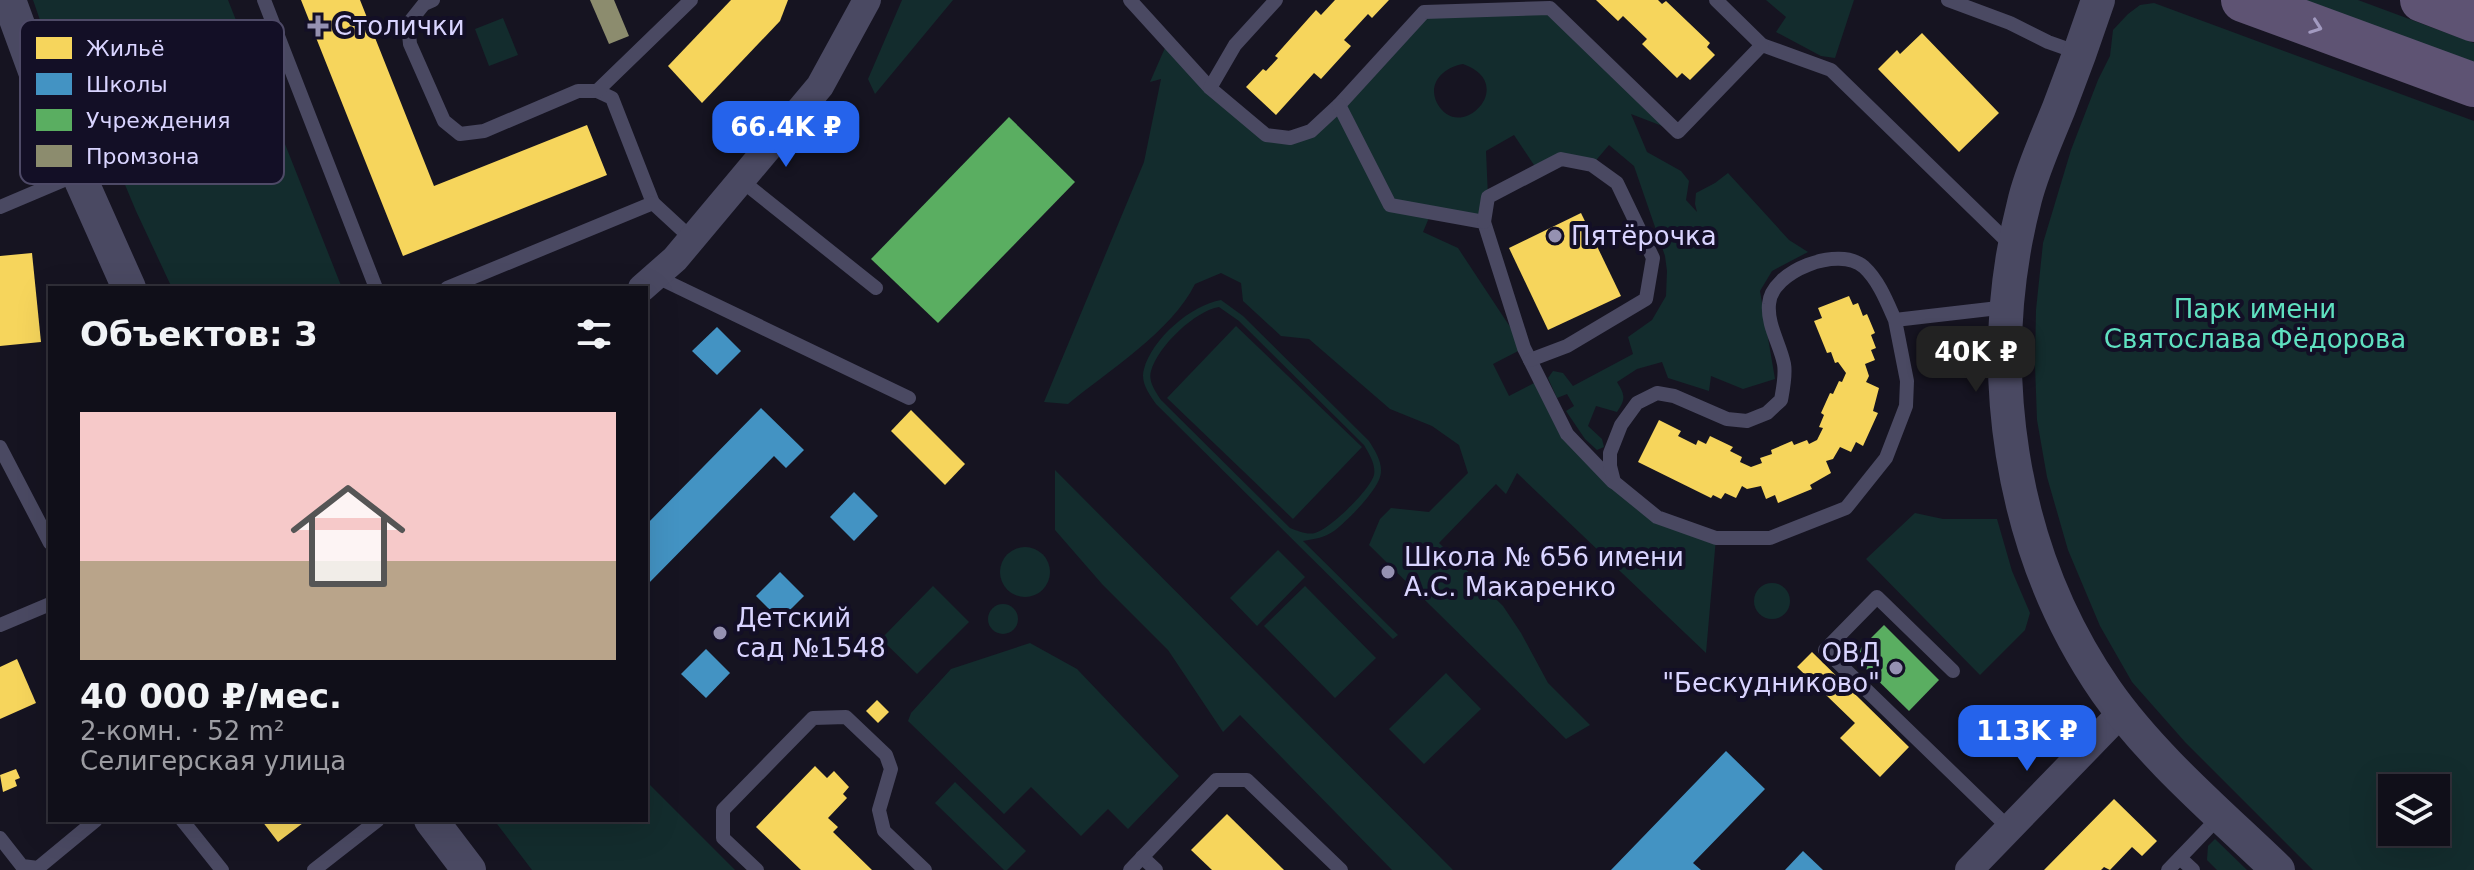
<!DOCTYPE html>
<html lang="ru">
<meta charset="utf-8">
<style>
:root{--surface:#100f19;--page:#1e1d26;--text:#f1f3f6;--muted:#9c9ca2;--line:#302f38;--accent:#2563eb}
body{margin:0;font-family:"DejaVu Sans",sans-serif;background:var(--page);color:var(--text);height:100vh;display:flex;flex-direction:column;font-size:30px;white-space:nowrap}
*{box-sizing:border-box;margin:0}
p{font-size:26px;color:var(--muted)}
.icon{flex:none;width:44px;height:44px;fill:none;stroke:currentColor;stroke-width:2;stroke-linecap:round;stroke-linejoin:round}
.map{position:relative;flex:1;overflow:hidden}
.side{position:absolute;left:48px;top:286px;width:600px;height:536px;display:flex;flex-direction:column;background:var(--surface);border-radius:0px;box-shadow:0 8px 32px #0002,0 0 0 2px var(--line)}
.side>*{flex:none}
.buttons{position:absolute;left:2378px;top:774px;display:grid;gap:16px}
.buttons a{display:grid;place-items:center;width:72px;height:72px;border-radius:0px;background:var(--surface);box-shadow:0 8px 32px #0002,0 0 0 2px var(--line);font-size:40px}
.price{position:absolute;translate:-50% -68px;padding:0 18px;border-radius:16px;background:var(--accent);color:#fff;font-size:26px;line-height:52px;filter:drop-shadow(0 2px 4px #0008)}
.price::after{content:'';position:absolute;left:50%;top:48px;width:24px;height:18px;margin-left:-12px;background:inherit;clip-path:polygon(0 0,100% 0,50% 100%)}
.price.active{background:#222;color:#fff}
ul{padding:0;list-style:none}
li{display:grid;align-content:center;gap:16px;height:424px;padding:0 32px}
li+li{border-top:2px solid var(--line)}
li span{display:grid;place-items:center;height:248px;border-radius:0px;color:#555}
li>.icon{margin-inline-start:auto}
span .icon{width:144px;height:144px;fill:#fffc;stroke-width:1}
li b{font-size:34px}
h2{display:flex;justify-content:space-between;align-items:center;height:96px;padding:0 32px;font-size:34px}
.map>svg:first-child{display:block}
.green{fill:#132c2d;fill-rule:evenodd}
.homes{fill:#f6d55c}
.schools{fill:#4393c3}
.public{fill:#5aae61}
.industry{fill:#8c8c6e}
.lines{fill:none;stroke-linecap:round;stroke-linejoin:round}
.service{stroke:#4a4962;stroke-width:14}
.minor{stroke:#4a4962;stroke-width:28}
.tertiary{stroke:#4a4962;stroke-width:34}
.primary{stroke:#5e5373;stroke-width:44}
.oneway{stroke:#a29ac0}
.poi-dot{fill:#9591b1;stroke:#130f26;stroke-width:3}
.labels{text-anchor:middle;stroke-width:8;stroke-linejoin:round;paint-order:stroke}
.poi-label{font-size:26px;fill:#d9d4ff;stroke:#130f26;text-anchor:start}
.park-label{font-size:26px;fill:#5fe0c0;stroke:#130f26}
.key{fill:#130f26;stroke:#4e4a67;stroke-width:2}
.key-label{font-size:22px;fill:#d9d4ff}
</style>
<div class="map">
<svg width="2474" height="870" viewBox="0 0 2474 870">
<rect width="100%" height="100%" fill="#161421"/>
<!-- green -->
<g class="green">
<path d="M33 0H228L342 288H172L136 211 67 46 55 63Z"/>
<path d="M902 0H953L875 94 868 79Z"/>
<path d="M1766 0H1854L1835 58 1821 56 1776 32 1786 17Z"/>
<path d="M2299 0H2358L2474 43V66Z"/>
<path d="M2154 3 2474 121V870H2313L2185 742 2132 682 2100 626 2068 550 2047 477 2037 420 2035 365 2036 310 2043 243 2071 150 2098 80 2110 56 2113 30 2128 14 2140 5ZM2392 788H2436V832H2392Z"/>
<path d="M1550 8 1678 132 1631 114 1647 152 1681 171 1689 181 1686 200 1697 212 1695 204 1696 193 1715 183 1728 173 1789 240 1808 252 1772 271 1760 291 1775 379 1743 389 1711 376 1709 391 1668 378 1662 362 1637 369 1617 382C1625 395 1626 399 1617 412L1596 406 1588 426 1602 439 1604 447 1597 450 1585 439 1566 411 1574 406 1567 394 1557 398 1548 378 1553 371 1563 373 1573 386 1633 354 1628 337 1652 320 1666 296 1667 271 1665 256 1634 166 1609 145 1592 165 1561 159 1538 171 1514 135 1486 151 1488 197 1484 222 1431 213 1423 232 1458 248 1524 348 1493 364 1509 396 1540 380 1567 434 1657 517 1716 538 1706 653 1517 473 1506 494 1496 484 1439 543 1503 606 1521 633 1548 683 1590 725 1566 739 1369 545 1380 519 1391 508 1429 512 1468 473 1459 445 1432 426 1390 409 1309 339 1281 336 1243 301 1241 283 1221 273 1195 284C1172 331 1108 371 1068 404L1044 402 1144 162 1161 79 1150 82 1168 41 1266 135 1311 131 1424 12ZM1463 64C1520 84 1459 145 1437 103 1427 83 1444 67 1463 64Z"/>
<path d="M503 18 518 55 489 66 475 29Z"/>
<path d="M1221 300 1243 316 1369 441C1376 452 1384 465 1380 477 1376 492 1346 522 1334 531 1324 538 1314 539 1303 541L1398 635 1393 639 1156 404C1149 394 1140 382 1144 369 1152 339 1191 305 1221 300ZM1219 307 1239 321 1364 445C1369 454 1376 464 1374 475 1370 490 1330 529 1315 533 1307 535 1298 531 1290 528L1161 400C1155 391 1148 381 1151 371 1158 346 1195 311 1219 307Z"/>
<path d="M1236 326 1362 447 1293 519 1167 398Z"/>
<path d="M1055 470 1453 870H1392L1240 715 1223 732 1168 650 1102 584 1055 530Z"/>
<path d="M1915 513 1943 519H1997L2012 571 2030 613 2025 630 1980 675 1866 559Z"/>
<circle cx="1025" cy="572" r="25"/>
<path d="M1278 550 1305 577 1257 626 1230 598Z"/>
<circle cx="1772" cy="601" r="18"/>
<path d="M933 586 969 622 917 674 881 639Z"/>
<path d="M1305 586 1376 658 1335 698 1264 626Z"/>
<circle cx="1003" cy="619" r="15"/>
<path d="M1030 643 1077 669 1179 776 1128 829 1108 809 1081 836 1031 787 1004 814 908 721 911 713 951 669Z"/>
<path d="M1446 673 1481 709 1424 764 1389 729Z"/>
<path d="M646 781 735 870H532L494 820H646Z"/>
<path d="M955 782 1026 851 1007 870H1004L935 803Z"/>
<path d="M2215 839 2247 870H2217L2207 860 2208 846Z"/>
</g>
<!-- homes -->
<g class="homes">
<path d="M301 0H360L434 186 587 125 607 175 403 256Z"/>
<path d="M731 0H788L780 21 702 103 668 66Z"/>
<path d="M1335 0H1389L1372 18 1368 14 1344 40 1351 46 1321 79 1314 73 1276 115 1246 87 1263 69 1266 71 1278 58 1275 56 1316 10 1321 15Z"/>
<path d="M1596 0H1658L1662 4 1666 1 1710 43 1707 47 1715 55 1690 80 1682 73 1677 78 1642 44 1647 39 1623 16 1618 21Z"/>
<path d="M1922 33 1999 113 1959 152 1878 69 1897 50 1900 54Z"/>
<path d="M1581 213 1621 296 1548 330 1509 248Z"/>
<path d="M32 253 41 342 0 346V256Z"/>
<path d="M1849 296 1853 305 1858 303 1863 316 1867 314 1875 333 1871 335 1876 348 1871 350 1875 360 1865 364 1869 376 1866 382 1879 388 1873 411 1878 413 1863 446 1856 442 1851 452 1840 447 1833 459 1826 461 1831 473 1810 485 1812 489 1778 503 1775 495 1766 499 1761 486 1747 489 1742 486 1736 498 1725 493 1721 499 1713 495 1711 498 1638 462 1659 420 1681 431 1678 436 1696 445 1698 440 1706 444 1710 436 1733 447 1730 451 1742 457 1740 462 1751 467 1762 463 1760 458 1772 454 1771 450 1792 441 1794 445 1807 440 1809 444 1817 440 1823 428 1819 427 1824 415 1821 413 1830 393 1833 394 1839 381 1842 382 1846 373 1838 362 1835 363 1831 352 1827 353 1814 321 1822 318 1818 308Z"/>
<path d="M911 410 965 464 945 485 891 431Z"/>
<path d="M1812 652 1909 747 1880 777 1840 738 1855 723 1797 667Z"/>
<path d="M17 659 36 703 0 719V667Z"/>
<path d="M877 700 889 712 878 723 866 711Z"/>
<path d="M815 766 827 778 834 771 849 787 843 794 847 798 828 818 838 827 833 832 872 870H801L756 827Z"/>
<path d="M16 769 20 778 15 780 17 786 3 792 0 775Z"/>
<path d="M2114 799 2157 841 2142 856 2132 847 2110 870 2104 867 2101 870H2044Z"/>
<path d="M1227 814 1284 870H1212L1191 850Z"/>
<path d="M253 820H307L278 842 262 821 257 824Z"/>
</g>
<!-- schools -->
<g class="schools">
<path d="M717 327 741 351 717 375 692 351Z"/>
<path d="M761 408 804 450 786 468 774 456 646 586V525Z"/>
<path d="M854 492 878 516 854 541 830 517Z"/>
<path d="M780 572 804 596 780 620 756 596Z"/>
<path d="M706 649 730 673 706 698 681 674Z"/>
<path d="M1726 751 1765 789 1693 863 1701 870H1611Z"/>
<path d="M1803 851 1823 870H1785Z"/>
</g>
<!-- public -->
<g class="public">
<path d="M1009 117 1075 182 938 323 871 259Z"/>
<path d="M1884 625 1939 680 1909 711 1853 656Z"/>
</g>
<!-- industry -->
<path class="industry" d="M590 0H614L629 36 609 44Z"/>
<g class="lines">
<!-- service -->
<g class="service">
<path d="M264 0 376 288"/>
<path d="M433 0 424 4 408 24 410 44 444 121 460 134 484 131 578 91H597L612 98 653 203"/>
<path d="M1130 0 1210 88 1266 135 1290 138 1311 131 1339 105 1424 12 1550 8 1678 132 1762 45 1831 70 2014 248"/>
<path d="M1716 0 1762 45"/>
<path d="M1948 0 2010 23 2048 42 2079 53"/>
<path d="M1210 88 1235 45 1276 0"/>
<path d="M597 91 691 0"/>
<path d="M1339 105 1390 205 1484 222 1524 348 1567 434 1613 482"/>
<path d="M742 181 876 288"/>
<path d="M0 207 78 174"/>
<path d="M1484 222 1488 197 1561 159 1592 165 1617 183 1653 258 1646 299 1567 346 1530 360"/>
<path d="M657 277 909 398"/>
<path d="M447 288 653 203 692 239"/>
<path d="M1895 320 1907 381 1906 406 1886 458 1846 508 1770 538H1716L1657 517 1614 482 1610 466V453L1621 425 1637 403 1657 393 1674 396 1727 419 1747 421 1767 413 1781 400C1783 389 1786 375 1784 364 1780 344 1767 325 1769 304 1771 271 1839 245 1864 267 1879 281 1887 302 1895 320L2007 307"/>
<path d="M0 447 50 543"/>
<path d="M0 625 50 604"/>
<path d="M1953 671 1877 597 1825 650 2010 829"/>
<path d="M182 820 222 870"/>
<path d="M0 838 22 866 38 868 96 820"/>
<path d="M1142 857 1156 870"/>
<path d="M2180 858 2193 870"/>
<path d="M314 870 378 820"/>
<path d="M757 870 723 838V810L813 718 846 717 886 755 891 769 879 810 884 831 925 870"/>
<path d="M1130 870 1216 780H1247L1341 870"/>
<path d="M2168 870 2221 815"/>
</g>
<!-- minor -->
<g class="minor">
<path d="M642 288 675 259 820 86 867 0"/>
<path d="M1969 870 2122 712"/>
</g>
<!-- tertiary -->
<g class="tertiary">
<path d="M9 0 47 104 129 288"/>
<path d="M2098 0C2086 36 2073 72 2059 108 2047 138 2033 168 2025 199 1982 364 2008 549 2106 691 2152 757 2220 814 2278 870"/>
<path d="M431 820 469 870"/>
</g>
<!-- primary -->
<g class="primary">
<path d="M2243 0 2474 85"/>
<path d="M2422 0 2474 20"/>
</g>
</g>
<!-- one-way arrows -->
<defs><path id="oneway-chevron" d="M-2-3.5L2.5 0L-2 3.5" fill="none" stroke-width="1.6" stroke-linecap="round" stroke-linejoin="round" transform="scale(2)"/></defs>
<use class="oneway" href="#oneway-chevron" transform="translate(2316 27) rotate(20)"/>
<!-- markers -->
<g class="poi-dot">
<path d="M314 14h8v8h8v8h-8v8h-8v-8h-8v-8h8z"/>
<circle cx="1555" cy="236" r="8"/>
<circle cx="1388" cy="572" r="8"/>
<circle cx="720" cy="633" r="8"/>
<circle cx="1896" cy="668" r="8"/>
</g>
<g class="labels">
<!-- poi labels -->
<g class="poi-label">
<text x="334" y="35">Столички</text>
<text x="1571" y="245">Пятёрочка</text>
<text x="1404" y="566">Школа № 656 имени<tspan x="1404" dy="30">А.С. Макаренко</tspan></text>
<text x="736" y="627">Детский<tspan x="736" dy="30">сад №1548</tspan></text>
<text x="1880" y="662" text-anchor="end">ОВД<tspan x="1880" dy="30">"Бескудниково"</tspan></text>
</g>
<!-- park labels -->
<g class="park-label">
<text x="2255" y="318">Парк имени<tspan x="2255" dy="30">Святослава Фёдорова</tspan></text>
</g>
</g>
<!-- legend -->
<rect x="20" y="20" width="264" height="164" rx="12" class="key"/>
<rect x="36" y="37" width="36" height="22" fill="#f6d55c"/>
<rect x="36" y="73" width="36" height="22" fill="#4393c3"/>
<rect x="36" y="109" width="36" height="22" fill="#5aae61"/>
<rect x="36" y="145" width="36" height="22" fill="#8c8c6e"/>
<g class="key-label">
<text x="86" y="56">Жильё</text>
<text x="86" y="92">Школы</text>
<text x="86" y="128">Учреждения</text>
<text x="86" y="164">Промзона</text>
</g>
</svg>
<div class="buttons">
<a><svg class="icon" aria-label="layers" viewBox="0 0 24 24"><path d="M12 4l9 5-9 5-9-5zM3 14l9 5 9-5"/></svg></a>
</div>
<b class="price" style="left:786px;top:169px">66.4K ₽</b>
<b class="price active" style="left:1976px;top:394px">40K ₽</b>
<b class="price" style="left:2027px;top:773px">113K ₽</b>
<section class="side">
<h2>Объектов: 3<svg class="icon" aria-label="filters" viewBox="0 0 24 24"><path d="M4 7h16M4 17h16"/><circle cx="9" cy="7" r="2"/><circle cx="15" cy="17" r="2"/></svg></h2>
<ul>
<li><span style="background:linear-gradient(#f6c9c9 60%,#b9a48a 0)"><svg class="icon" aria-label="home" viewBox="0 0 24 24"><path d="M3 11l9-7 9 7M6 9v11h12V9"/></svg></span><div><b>40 000 ₽/мес.</b><p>2-комн. · 52 m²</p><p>Селигерская улица</p></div></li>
</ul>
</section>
</div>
